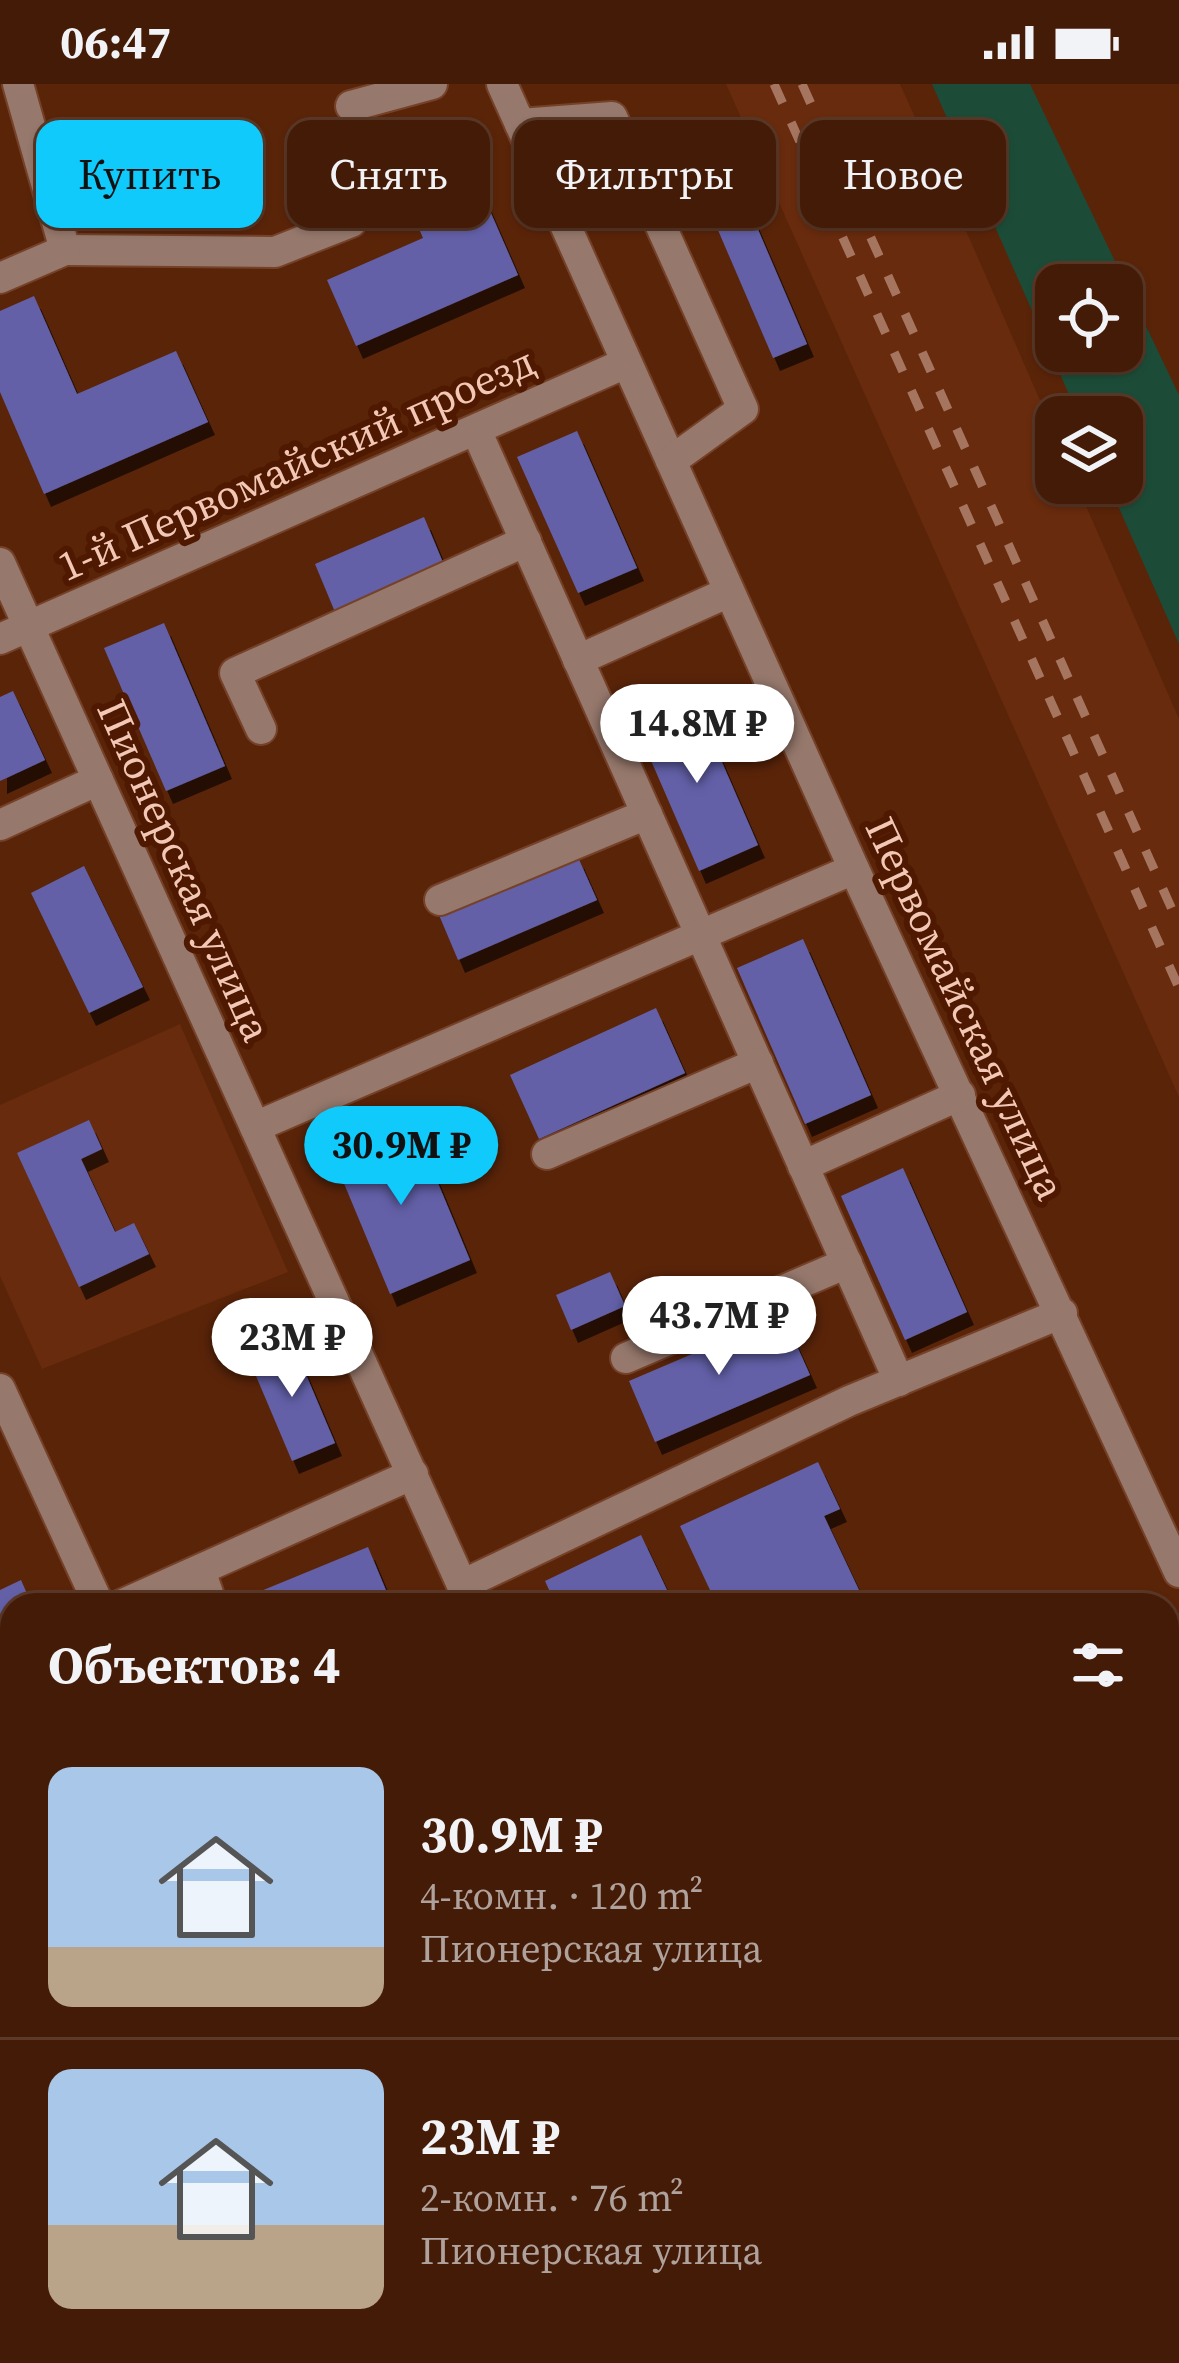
<!DOCTYPE html>
<html lang="ru">
<meta charset="utf-8">
<style>
:root{--surface:#441b07;--page:#4b2411;--text:#f1f3f6;--muted:#afa19b;--line:#5c3928;--accent:#0fcafa}
body{margin:0;font-family:"Source Serif 4",serif;background:var(--page);color:var(--text);height:100vh;display:flex;flex-direction:column;font-size:45px;white-space:nowrap}
*{box-sizing:border-box;margin:0}
p{font-size:39px;color:var(--muted)}
.icon{flex:none;width:66px;height:66px;fill:none;stroke:currentColor;stroke-width:2;stroke-linecap:round;stroke-linejoin:round}
.map{position:relative;flex:1;overflow:hidden}
.details{position:absolute;left:0px;top:1509px;width:1179px;height:771px;display:flex;flex-direction:column;background:var(--surface);border-radius:36px 36px 0 0;box-shadow:0 3px 9px #0004,0 0 0 3px var(--line)}
.details>*{flex:none}
.hud{position:absolute;left:36px;top:36px;width:1107px;height:108px;display:flex;gap:24px}
.fabs{position:absolute;left:1035px;top:180px;display:grid;gap:24px}
.fabs a{display:grid;place-items:center;width:108px;height:108px;border-radius:24px;background:var(--surface);box-shadow:0 3px 9px #0004,0 0 0 3px var(--line);font-size:60px}
.price{position:absolute;translate:-50% -102px;padding:0 27px;border-radius:42px;background:#fff;color:#222;font-size:39px;line-height:78px;filter:drop-shadow(0 3px 6px #0008)}
.price::after{content:'';position:absolute;left:50%;top:72px;width:36px;height:27px;margin-left:-18px;background:inherit;clip-path:polygon(0 0,100% 0,50% 100%)}
.price.active{background:var(--accent);color:#111}
ul{padding:0;list-style:none}
li{display:flex;align-items:center;gap:36px;height:300px;padding:0 48px}
li+li{border-top:3px solid var(--line)}
li span{display:grid;place-items:center;flex:none;width:336px;height:240px;border-radius:24px;color:#555}
li>.icon{margin-inline-start:auto}
span .icon{width:144px;height:144px;fill:#fffc;stroke-width:1}
li b{font-size:51px}
h2{display:flex;justify-content:space-between;align-items:center;height:144px;padding:0 48px;font-size:51px}
.pill{padding:0 42px;border-radius:24px;background:var(--surface);box-shadow:0 3px 9px #0004,0 0 0 3px var(--line);font-size:42px;line-height:108px}
.pill.active{background:var(--accent);color:#111}
.status{display:flex;justify-content:space-between;align-items:center;height:84px;padding:0 60px;background:var(--surface);direction:ltr}
.status svg{height:33px;fill:currentColor}
.map>svg:first-child{display:block}
.built{fill:#682b0e}
.green{fill:#1c4c38;fill-rule:evenodd}
.building{fill:#6361a8;filter:url(#shadow)}
.lines{fill:none;stroke-linecap:round;stroke-linejoin:round}
.minor-casing{stroke:#754128;stroke-width:34}
.major-casing{stroke:#754128;stroke-width:34}
.minor{stroke:#96786c;stroke-width:30}
.major{stroke:#f5b89f;stroke-width:30}
.rail{stroke:#a6755f;stroke-width:9;stroke-dasharray:21 21;stroke-linecap:butt}
.labels{text-anchor:middle;stroke-width:12;stroke-linejoin:round;paint-order:stroke}
.street-label{font-size:42px;fill:#f2c7b5;stroke:#4e1900}
</style>
<div class="status"><b>06:47</b><svg viewBox="0 0 49 12"><path d="M0 12V9h3v3zM5 12V6h3v6zM10 12V3h3v9zM15 12V0h3v12zM26 1h20v11H26zM47 4h2v5h-2z"/></svg></div>
<div class="map">
<svg width="1179" height="2279" viewBox="0 0 1179 2279">
<defs>
<filter id="shadow"><feDropShadow dx="7" dy="13" stdDeviation="0" flood-color="#0009"/></filter>
</defs>
<rect width="100%" height="100%" fill="#5a2409"/>
<!-- built -->
<g class="built">
<path d="M726 0H900L975 167 1056 353V399H1076L1179 635V1013Z"/>
<path d="M180 940 288 1188 42 1285 0 1192V1021Z"/>
<path d="M457 2268H774L779 2279H462Z"/>
</g>
<!-- green -->
<path class="green" d="M932 0H1030L1179 311V560L1108 399H1122V333H1079ZM1056 201H1122V267H1056Z"/>
<!-- building -->
<g class="building">
<path d="M456 49 518 191 356 262 327 196 423 154 390 78Z"/>
<path d="M721 59 807 260 773 274 687 74Z"/>
<path d="M34 212 77 310 176 267 208 338 44 410 0 308V227Z"/>
<path d="M577 347 637 484 578 509 517 373Z"/>
<path d="M424 433 444 481 335 528 315 480Z"/>
<path d="M164 539 225 682 166 707 104 564Z"/>
<path d="M13 607 45 676 0 697V613Z"/>
<path d="M695 616 758 761 699 787 636 642Z"/>
<path d="M577 771 597 816 458 876 439 831Z"/>
<path d="M84 782 143 903 89 929 31 809Z"/>
<path d="M803 855 871 1011 805 1040 737 884Z"/>
<path d="M656 924 685 989 539 1055 510 991Z"/>
<path d="M89 1036 102 1065 81 1075 115 1148 134 1139 149 1170 79 1203 17 1069Z"/>
<path d="M413 1039 470 1176 390 1210 333 1073Z"/>
<path d="M903 1084 967 1228 905 1256 841 1112Z"/>
<path d="M610 1188 625 1222 571 1246 556 1211Z"/>
<path d="M783 1231 810 1291 655 1358 629 1297Z"/>
<path d="M291 1255 335 1359 292 1377 248 1273Z"/>
<path d="M818 1378 840 1425 824 1432 866 1521H717L680 1442Z"/>
<path d="M641 1451 674 1521H556L545 1497Z"/>
<path d="M368 1463 390 1516 379 1521H267L261 1507Z"/>
<path d="M21 1496 32 1521H12V1665L0 1638V1506Z"/>
<path d="M1167 1656 1179 1684V1728L1167 1733Z"/>
<path d="M1179 2141V2215L1167 2220V2147Z"/>
<path d="M0 2153 12 2158V2268H37L43 2279H0Z"/>
<path d="M298 2268H396L401 2279H303Z"/>
<path d="M565 2268H638L643 2279H570Z"/>
<path d="M926 2268H970L975 2279H903Z"/>
</g>
<g class="lines">
<!-- minor casing -->
<g class="minor-casing">
<g id="minor">
<path d="M502 0 854 785 1179 1488"/>
<path d="M351 22 432 0"/>
<path d="M520 40 612 33 743 325 671 377"/>
<path d="M65 166 275 168 351 138"/>
<path d="M0 194 65 166 18 0"/>
<path d="M476 346 899 1297"/>
<path d="M0 479 471 1521"/>
<path d="M0 555 626 279"/>
<path d="M578 576 729 508"/>
<path d="M261 645 235 589 526 457"/>
<path d="M0 741 98 696"/>
<path d="M440 816 647 730"/>
<path d="M255 1043 854 785"/>
<path d="M547 1070 758 979"/>
<path d="M803 1082 960 1011"/>
<path d="M626 1274 847 1179"/>
<path d="M0 1305 99 1521"/>
<path d="M200 1486 212 1521"/>
<path d="M462 1501 849 1317 1062 1229"/>
<path d="M121 1521 413 1390"/>
<path d="M1167 1786 1179 1781"/>
<path d="M0 1789 12 1785"/>
<path d="M1167 1892 1179 1919"/>
<path d="M0 2002 12 1997"/>
<path d="M1167 2069 1179 2064"/>
<path d="M1167 2252 1179 2246"/>
<path d="M803 2268 807 2279"/>
<path d="M1107 2279 1131 2268"/>
</g>
</g>
<!-- major casing -->
<g class="major-casing">
<g id="major">
<path d="M0 1831 12 1857"/>
<path d="M198 2268 203 2279"/>
</g>
</g>
<!-- minor -->
<use href="#minor" class="minor"/>
<!-- major -->
<use href="#major" class="major"/>
<!-- rail -->
<g class="rail">
<path d="M774 0 1179 904"/>
<path d="M802 0 1179 841"/>
</g>
</g>
<g class="labels">
<!-- street labels -->
<g class="street-label">
<text transform="translate(296 379) rotate(-24)" y="15">1-й Первомайский проезд</text>
<text transform="translate(185 786) rotate(66)" y="15">Пионерская улица</text>
<text transform="translate(966 924) rotate(65)" y="15">Первомайская улица</text>
</g>
</g>
</svg>
<div class="fabs">
<a><svg class="icon" aria-label="locate" viewBox="0 0 24 24"><circle cx="12" cy="12" r="6"/><path d="M12 2v4M12 18v4M2 12h4M18 12h4"/></svg></a>
<a><svg class="icon" aria-label="layers" viewBox="0 0 24 24"><path d="M12 4l9 5-9 5-9-5zM3 14l9 5 9-5"/></svg></a>
</div>
<b class="price" style="left:697px;top:702px">14.8M ₽</b>
<b class="price active" style="left:401px;top:1124px">30.9M ₽</b>
<b class="price" style="left:719px;top:1294px">43.7M ₽</b>
<b class="price" style="left:292px;top:1316px">23M ₽</b>
<div class="hud">
<a class="pill active">Купить</a>
<a class="pill">Снять</a>
<a class="pill">Фильтры</a>
<a class="pill">Новое</a>
</div>
<section class="details">
<h2>Объектов: 4<svg class="icon" aria-label="filters" viewBox="0 0 24 24"><path d="M4 7h16M4 17h16"/><circle cx="9" cy="7" r="2"/><circle cx="15" cy="17" r="2"/></svg></h2>
<ul>
<li><span style="background:linear-gradient(#a9c7e8 75%,#b9a48a 0)"><svg class="icon" aria-label="home" viewBox="0 0 24 24"><path d="M3 11l9-7 9 7M6 9v11h12V9"/></svg></span><div><b>30.9M ₽</b><p>4-комн. · 120 m²</p><p>Пионерская улица</p></div></li>
<li><span style="background:linear-gradient(#a9c7e8 65%,#b9a48a 0)"><svg class="icon" aria-label="home" viewBox="0 0 24 24"><path d="M3 11l9-7 9 7M6 9v11h12V9"/></svg></span><div><b>23M ₽</b><p>2-комн. · 76 m²</p><p>Пионерская улица</p></div></li>
</ul>
</section>
</div>
